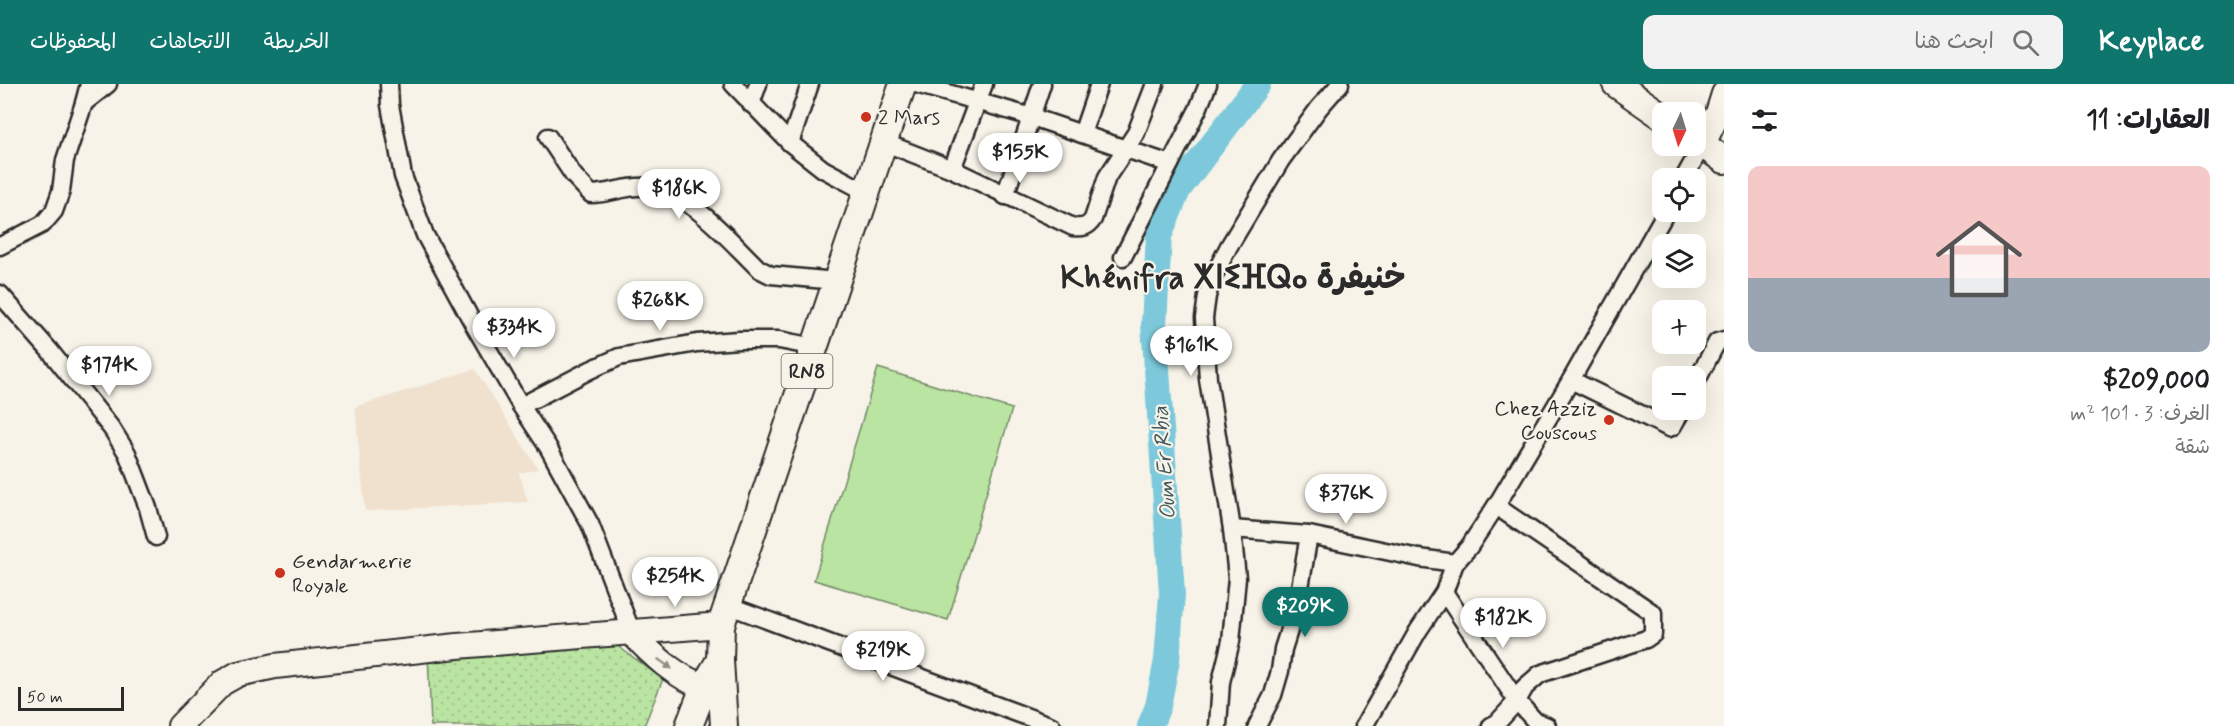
<!DOCTYPE html>
<html lang="ar">
<meta charset="utf-8">
<style>
:root{--surface:#fff;--page:#f2f2f2;--text:#202124;--muted:#757577;--accent:#0f766e}
body{margin:0;font-family:Mynerve,"Playpen Sans Arabic","Noto Sans Tifinagh",sans-serif;background:var(--page);color:var(--text);direction:rtl;height:100vh;display:flex;flex-direction:column;font-size:22px;white-space:nowrap}
*{box-sizing:border-box;margin:0}
p{font-size:20px;color:var(--muted)}
.icon{flex:none;width:33px;height:33px;fill:none;stroke:currentColor;stroke-width:2;stroke-linecap:round;stroke-linejoin:round}
.map{position:relative;flex:1;overflow:hidden;direction:ltr}
.sheet{display:flex;flex-direction:column;background:var(--surface);width:510px}
.sheet>*{flex:none}
.needle{width:39px;rotate:184deg}
.tools{position:absolute;left:1652px;top:18px;display:grid;gap:12px}
.tools a{display:grid;place-items:center;width:54px;height:54px;border-radius:12px;background:var(--surface);box-shadow:0 6px 24px #0002;font-size:30px}
.scale{position:absolute;left:18px;bottom:15px;width:106px;box-sizing:border-box;padding-left:6px;border:3px solid #2b2b2b;border-top:0;font-size:16px;line-height:21px;white-space:nowrap;color:#2b2b2b;-webkit-text-stroke:4px #f7f3e8;paint-order:stroke}
.price{position:absolute;translate:-50% -51px;padding:0 14px;border-radius:21px;background:#fff;color:#222;font-size:20px;line-height:39px;filter:drop-shadow(0 2px 3px #0008)}
.price::after{content:'';position:absolute;left:50%;top:36px;width:18px;height:14px;margin-left:-9px;background:inherit;clip-path:polygon(0 0,100% 0,50% 100%)}
.price.current{background:var(--accent);color:#fff}
ul{padding:0;list-style:none}
li{display:grid;align-content:center;gap:12px;height:318px;padding:0 24px}
li span{display:grid;place-items:center;height:186px;border-radius:12px;color:#555}
li>.icon{margin-inline-start:auto}
span .icon{width:108px;height:108px;fill:#fffc;stroke-width:1}
li b{font-size:26px}
h2{display:flex;justify-content:space-between;align-items:center;height:72px;padding:0 24px;font-size:26px}
header{display:flex;align-items:center;gap:36px;box-sizing:border-box;height:84px;padding:0 30px;background:var(--accent);color:#fff}
header strong{font-size:28px}
nav{display:flex;gap:33px;margin-inline-start:auto;font-size:21px}
.search{width:420px;height:54px;background:var(--page);display:flex;align-items:center;gap:15px;box-sizing:border-box;padding:0 21px;border-radius:12px;color:var(--muted);font-size:22px}
main{display:flex;flex:1;min-height:0}
.map>svg:first-child{display:block}
.built{fill:#f0e0ce}
.green{fill:url(#green-dots);stroke:#728866;stroke-width:1.5}
.pitch{fill:#bae4a1;stroke:#728866;stroke-width:1.5}
.lines{fill:none;stroke-linecap:round;stroke-linejoin:round}
.river{stroke:#7dc9db;stroke-width:26}
.street-casing{stroke:#2b2b2b;stroke-width:21}
.secondary-casing{stroke:#2b2b2b;stroke-width:28}
.primary-casing{stroke:#2b2b2b;stroke-width:30}
.street{stroke:#f7f3e8;stroke-width:16}
.secondary{stroke:#f7f3e8;stroke-width:24}
.primary{stroke:#f7f3e8;stroke-width:26}
.oneway{fill:#918f8a}
.poi-dot{fill:#c8321e;stroke:#f7f3e8;stroke-width:2}
.labels{text-anchor:middle;stroke-width:4.5;stroke-linejoin:round;paint-order:stroke}
.shield{fill:#f7f3e8;stroke:#686764;stroke-width:1.5}
.shield-label{font-size:20px;font-weight:bold;fill:#2b2b2b}
.poi-label{font-size:21px;fill:#2b2b2b;stroke:#f7f3e8;text-anchor:start}
.water-label{font-size:22px;font-style:italic;fill:#445a60;stroke:#f7f3e8}
.town-label{font-size:33px;font-weight:bold;fill:#2b2b2b;stroke:#f7f3e8}
</style>
<header>
<strong>Keyplace</strong>
<div class="search"><svg class="icon" aria-label="search" viewBox="0 0 24 24"><circle cx="10" cy="10" r="6"/><path d="M15 15l6 6"/></svg>ابحث هنا</div>
<nav><a>الخريطة</a><a>الاتجاهات</a><a>المحفوظات</a></nav>
</header>
<main>
<section class="sheet">
<h2>العقارات: 11<svg class="icon" aria-label="filters" viewBox="0 0 24 24"><path d="M4 7h16M4 17h16"/><circle cx="9" cy="7" r="2"/><circle cx="15" cy="17" r="2"/></svg></h2>
<ul>
<li><span style="background:linear-gradient(#f6c9c9 60%,#9aa5b1 0)"><svg class="icon" aria-label="home" viewBox="0 0 24 24"><path d="M3 11l9-7 9 7M6 9v11h12V9"/></svg></span><div><b>$209,000</b><p>الغرف: 3 · 101 m²</p><p>شقة</p></div></li>
</ul>
</section>
<div class="map">
<svg width="1724" height="642" viewBox="0 0 1724 642">
<defs>
<pattern id="green-dots" width="8" height="8" patternUnits="userSpaceOnUse" patternTransform="scale(1.5)"><rect width="8" height="8" fill="#bae4a1"/><path d="M2 2h.1M6 6h.1" fill="none" stroke="#a0c48b" stroke-width="1.8" stroke-linecap="round"/></pattern>
</defs>
<rect width="100%" height="100%" fill="#f7f3e8"/>
<filter id="ink" filterUnits="userSpaceOnUse"><feTurbulence type="fractalNoise" baseFrequency=".0167" numOctaves="2"/><feDisplacementMap in="SourceGraphic" scale="12" xChannelSelector="R" yChannelSelector="G"/><feConvolveMatrix kernelMatrix="1 2 1 2 8 2 1 2 1" color-interpolation-filters="sRGB"/></filter>
<g filter="url(#ink)">
<!-- built -->
<path class="built" d="M475 285 538 385 519 389 528 418 365 427 355 323Z"/>
<!-- green -->
<path class="green" d="M612 558 663 595 644 642H431L428 570Z"/>
<!-- pitch -->
<path class="pitch" d="M878 284 1012 325 948 536 814 496Z"/>
<g class="lines">
<!-- river -->
<path class="river" d="M1150 642 1158 622 1167 576 1172 510 1154 240 1159 152 1178 106 1258 0"/>
<!-- street casing -->
<g class="street-casing">
<g id="street">
<path d="M89 0 84 19 108 0"/>
<path d="M389 0 390 21 403 92 425 151 474 241 521 322 548 363 590 440 632 549"/>
<path d="M733 0 790 59 823 85 866 108"/>
<path d="M916 0 1032 33 1170 80"/>
<path d="M751 20 758 0"/>
<path d="M1082 50 1099 0"/>
<path d="M548 53 574 92 591 110C610 110 628 101 647 103 689 107 730 157 759 185L771 191 836 197"/>
<path d="M883 58 952 85 1073 143C1083 144 1088 143 1093 135L1107 93 1136 49 1155 0"/>
<path d="M790 59 810 0"/>
<path d="M952 85 984 0"/>
<path d="M1684 94 1703 60"/>
<path d="M1005 112 1042 0"/>
<path d="M0 162 43 140 54 127 61 107 65 76 84 19"/>
<path d="M1123 173 1198 25 1208 0"/>
<path d="M0 210 50 267 112 345 127 369 148 424 156 453"/>
<path d="M1571 296 1669 344 1672 343 1682 326"/>
<path d="M1695 300 1717 258 1724 256"/>
<path d="M521 322 590 286 619 273 697 259 739 256H779L815 263"/>
<path d="M1232 445 1309 451 1419 474 1455 479"/>
<path d="M1444 508 1517 617 1535 637 1547 642"/>
<path d="M727 521 1052 642"/>
<path d="M1218 642 1221 598 1231 557 1237 494 1232 445 1208 295 1204 234 1207 212 1213 193 1229 162 1281 76 1319 24 1340 0"/>
<path d="M1257 642 1273 611 1280 587 1283 565 1297 521 1309 451"/>
<path d="M1364 642 1418 547 1444 508 1455 479 1469 463 1496 422 1571 296 1666 128"/>
<path d="M1491 642 1497 639 1517 617 1525 603 1540 590 1646 555 1653 550V529L1496 422"/>
</g>
</g>
<!-- secondary casing -->
<g class="secondary-casing">
<g id="secondary">
<path d="M1703 60 1718 29 1724 10"/>
<path d="M632 549C653 572 675 592 704 603"/>
<path d="M180 642 222 599 238 590 275 582 457 562 721 541"/>
</g>
</g>
<!-- primary casing -->
<g class="primary-casing">
<g id="primary">
<path d="M1616 0 1662 32"/>
<path d="M1695 55 1724 76"/>
<path d="M689 642 704 603 720 576"/>
<path d="M724 642 720 576 721 541 903 0"/>
</g>
</g>
<!-- street -->
<use href="#street" class="street"/>
<!-- secondary -->
<use href="#secondary" class="secondary"/>
<!-- primary -->
<use href="#primary" class="primary"/>
</g>
<!-- one-way arrows -->
<defs><path id="oneway-solid" d="M-6-.8H1V-3.2L6.5 0L1 3.2V.8H-6Z" transform="scale(1.5)"/></defs>
<use class="oneway" href="#oneway-solid" transform="translate(665 580) rotate(35)"/>
</g>
<!-- markers -->
<g class="poi-dot">
<circle cx="866" cy="33" r="6"/>
<circle cx="1609" cy="336" r="6"/>
<circle cx="280" cy="489" r="6"/>
</g>
<g class="labels">
<!-- shield labels -->
<rect class="shield" x="781.5" y="270" width="51" height="34" rx="4.5"/>
<g class="shield-label">
<text x="807" y="294">RN8</text>
</g>
<!-- poi labels -->
<g class="poi-label">
<text x="878" y="40">2 Mars</text>
<text x="1597" y="331" text-anchor="end">Chez Azziz<tspan x="1597" dy="24">Couscous</tspan></text>
<text x="292" y="484">Gendarmerie<tspan x="292" dy="24">Royale</tspan></text>
</g>
<!-- water labels -->
<g class="water-label">
<text transform="translate(1163 379) rotate(-94)" y="8">Oum Er Rbia</text>
</g>
<!-- town labels -->
<g class="town-label">
<text x="1233" y="204">Khénifra ⵅⵏⵉⴼⵕⴰ خنيفرة</text>
</g>
</g>
</svg>
<div class="tools">
<a><svg class="needle" viewBox="-14 -14 28 28"><path d="M0-13l5 13h-10z" fill="#e53935"/><path d="M0 13l5-13h-10z" fill="#757577"/></svg></a>
<a><svg class="icon" aria-label="locate" viewBox="0 0 24 24"><circle cx="12" cy="12" r="6"/><path d="M12 2v4M12 18v4M2 12h4M18 12h4"/></svg></a>
<a><svg class="icon" aria-label="layers" viewBox="0 0 24 24"><path d="M12 4l9 5-9 5-9-5zM3 14l9 5 9-5"/></svg></a>
<a>+</a>
<a>−</a>
</div>
<div class="scale">50 m</div>
<b class="price" style="left:1020px;top:100px">$155K</b>
<b class="price" style="left:679px;top:136px">$186K</b>
<b class="price" style="left:660px;top:248px">$268K</b>
<b class="price" style="left:514px;top:275px">$334K</b>
<b class="price" style="left:1191px;top:293px">$161K</b>
<b class="price" style="left:109px;top:313px">$174K</b>
<b class="price" style="left:1346px;top:441px">$376K</b>
<b class="price" style="left:675px;top:524px">$254K</b>
<b class="price current" style="left:1305px;top:554px">$209K</b>
<b class="price" style="left:1503px;top:565px">$182K</b>
<b class="price" style="left:883px;top:598px">$219K</b>
</div>
</main>
